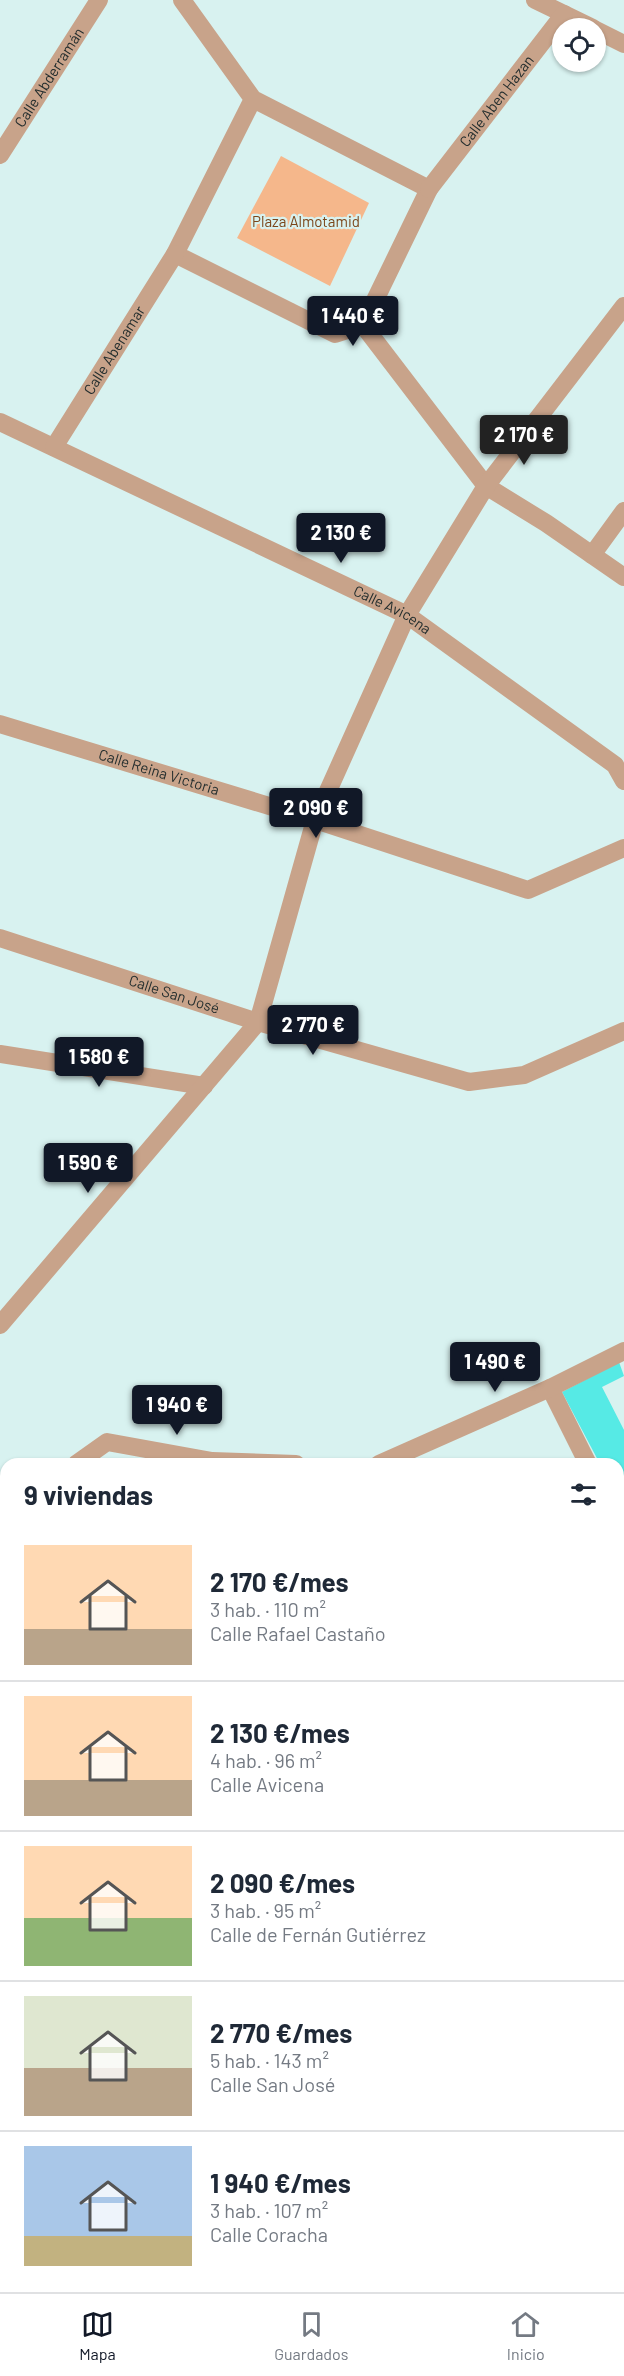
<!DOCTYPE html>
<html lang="es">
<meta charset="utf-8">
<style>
:root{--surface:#fff;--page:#f6f6f7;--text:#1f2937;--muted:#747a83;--line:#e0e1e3;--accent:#111827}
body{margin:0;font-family:Barlow,sans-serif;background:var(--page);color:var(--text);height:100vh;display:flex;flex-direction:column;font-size:22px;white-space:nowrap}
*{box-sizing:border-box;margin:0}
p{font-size:20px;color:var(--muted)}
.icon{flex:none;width:33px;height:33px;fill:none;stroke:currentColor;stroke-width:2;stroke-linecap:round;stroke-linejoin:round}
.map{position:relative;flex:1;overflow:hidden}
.drawer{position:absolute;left:0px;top:1458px;width:624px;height:834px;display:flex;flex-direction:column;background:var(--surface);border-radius:18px 18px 0 0;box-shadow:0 2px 4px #0004}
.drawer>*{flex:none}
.fabs{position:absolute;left:552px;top:18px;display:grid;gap:12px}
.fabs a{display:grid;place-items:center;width:54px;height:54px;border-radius:50%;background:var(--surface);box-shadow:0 2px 4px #0004;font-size:30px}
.price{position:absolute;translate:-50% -51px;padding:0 14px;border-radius:6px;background:var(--accent);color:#fff;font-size:20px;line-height:39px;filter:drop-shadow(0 2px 3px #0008)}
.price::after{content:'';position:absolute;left:50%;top:36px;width:18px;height:14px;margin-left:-9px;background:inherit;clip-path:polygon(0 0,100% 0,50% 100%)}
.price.selected{background:#222;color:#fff}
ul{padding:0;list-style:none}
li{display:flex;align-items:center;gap:18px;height:150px;padding:0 24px}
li+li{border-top:2px solid var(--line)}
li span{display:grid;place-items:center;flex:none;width:168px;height:120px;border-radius:0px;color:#555}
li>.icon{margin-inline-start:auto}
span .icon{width:72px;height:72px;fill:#fffc;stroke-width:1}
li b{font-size:26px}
h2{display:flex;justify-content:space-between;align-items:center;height:72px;padding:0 24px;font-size:26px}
.menu{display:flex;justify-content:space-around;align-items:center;height:84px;border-top:2px solid var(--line);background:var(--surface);font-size:16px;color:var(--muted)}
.menu a{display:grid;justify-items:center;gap:3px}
.menu .selected{color:var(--accent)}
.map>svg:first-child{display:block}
.green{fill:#f5b78b}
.building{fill:#56eae5}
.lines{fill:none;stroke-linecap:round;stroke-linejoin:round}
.street{stroke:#c8a38a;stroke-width:18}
.labels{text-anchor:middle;stroke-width:4.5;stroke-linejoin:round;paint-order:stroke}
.street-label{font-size:15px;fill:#242e2e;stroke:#d8f2f0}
.park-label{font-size:15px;fill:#7b461a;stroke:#d8f2f0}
</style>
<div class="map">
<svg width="624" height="2292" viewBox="0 0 624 2292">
<rect width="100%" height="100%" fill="#d8f2f0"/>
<!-- green -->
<path class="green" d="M281 156 369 203 330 286 237 238Z"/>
<!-- building -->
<g class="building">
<path d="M619 1362 624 1376 602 1387 624 1430V1512L618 1500V1464H600L562 1392Z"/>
<path d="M0 1589 6 1593V1617L0 1622Z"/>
<path d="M0 1624 6 1628V1722L0 1720Z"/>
<path d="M624 1738V1832L618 1834V1739Z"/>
<path d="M618 1834 624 1849V1920L618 1912Z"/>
<path d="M624 1923V1962L618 1966V1928Z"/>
<path d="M624 2028V2279L618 2283V2033Z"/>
<path d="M6 2273V2286H175L179 2292H0V2275Z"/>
<path d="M214 2286H244L237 2292H218Z"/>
<path d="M330 2286H416L421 2292H394L388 2286 382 2292H322Z"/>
<path d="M434 2286H511L514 2292H437Z"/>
<path d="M542 2286H612L601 2292H545Z"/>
</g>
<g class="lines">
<!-- street -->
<g class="street">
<path d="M182 0 253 99 429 189 363 325 335 334 175 254 253 99"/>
<path d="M535 0 593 28"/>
<path d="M596 30 624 44"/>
<path id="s1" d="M0 155 99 0"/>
<path id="s2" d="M429 189 564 14"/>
<path d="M363 325 486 486 546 523 624 577"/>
<path id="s3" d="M0 422 407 615 615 765 624 781"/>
<path id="s4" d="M54 447 175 254"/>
<path d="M592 555 624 511"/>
<path id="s5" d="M0 724 315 820 528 890 624 848"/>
<path id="s6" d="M0 938 258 1022 469 1082 524 1075 624 1031"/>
<path d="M0 1054 204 1086"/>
<path d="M0 1325 258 1022 315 820 407 615 486 486 624 306"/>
<path d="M550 1388 588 1464"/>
<path d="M76 1464 107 1442 212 1461 296 1464"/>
<path d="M379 1464 550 1388 624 1351"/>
<path d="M0 1517 6 1513"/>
<path d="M618 1522 624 1534"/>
<path d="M618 1714 624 1712"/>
<path d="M0 1735 6 1736"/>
<path d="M0 1926 6 1939"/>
<path d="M618 1999 624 1994"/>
<path d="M197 2286 200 2292"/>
<path d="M525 2286 528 2292"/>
<path d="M269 2292 276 2286"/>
</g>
</g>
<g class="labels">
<!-- street labels -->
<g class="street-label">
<text dy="5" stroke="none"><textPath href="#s1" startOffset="92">Calle Abderramán</textPath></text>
<text dy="5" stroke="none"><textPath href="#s2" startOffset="111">Calle Aben Hazan</textPath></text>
<text dy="5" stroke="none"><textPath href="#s4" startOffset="114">Calle Abenamar</textPath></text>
<text dy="5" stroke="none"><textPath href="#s3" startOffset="435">Calle Avicena</textPath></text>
<text dy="5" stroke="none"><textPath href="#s5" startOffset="166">Calle Reina Victoria</textPath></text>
<text dy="5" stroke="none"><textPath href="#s6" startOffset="183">Calle San José</textPath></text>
</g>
<!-- park labels -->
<g class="park-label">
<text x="306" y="227">Plaza Almotamid</text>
</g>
</g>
</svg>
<div class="fabs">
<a><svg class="icon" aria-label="locate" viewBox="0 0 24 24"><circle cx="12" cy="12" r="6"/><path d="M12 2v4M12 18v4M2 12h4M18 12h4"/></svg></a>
</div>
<b class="price" style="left:353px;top:347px">1 440 €</b>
<b class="price selected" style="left:524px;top:466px">2 170 €</b>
<b class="price" style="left:341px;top:564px">2 130 €</b>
<b class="price" style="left:316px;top:839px">2 090 €</b>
<b class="price" style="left:313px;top:1056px">2 770 €</b>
<b class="price" style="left:99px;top:1088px">1 580 €</b>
<b class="price" style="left:88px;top:1194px">1 590 €</b>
<b class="price" style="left:495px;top:1393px">1 490 €</b>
<b class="price" style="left:177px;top:1436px">1 940 €</b>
<section class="drawer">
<h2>9 viviendas<svg class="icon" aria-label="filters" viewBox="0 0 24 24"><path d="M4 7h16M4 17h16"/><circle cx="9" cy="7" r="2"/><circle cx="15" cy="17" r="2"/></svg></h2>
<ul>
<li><span style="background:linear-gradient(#ffd9b3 70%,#b9a48a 0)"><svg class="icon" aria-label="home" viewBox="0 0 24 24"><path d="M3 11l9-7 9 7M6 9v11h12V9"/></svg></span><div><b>2 170 €/mes</b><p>3 hab. · 110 m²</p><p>Calle Rafael Castaño</p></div></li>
<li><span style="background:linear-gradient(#ffd9b3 70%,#b9a48a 0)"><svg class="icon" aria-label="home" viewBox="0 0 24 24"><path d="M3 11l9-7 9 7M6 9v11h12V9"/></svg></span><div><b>2 130 €/mes</b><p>4 hab. · 96 m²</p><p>Calle Avicena</p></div></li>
<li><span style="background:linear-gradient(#ffd9b3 60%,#8fb573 0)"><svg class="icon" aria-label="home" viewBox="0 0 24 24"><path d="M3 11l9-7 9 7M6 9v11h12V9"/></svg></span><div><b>2 090 €/mes</b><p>3 hab. · 95 m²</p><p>Calle de Fernán Gutiérrez</p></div></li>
<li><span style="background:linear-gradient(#dfe7d0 60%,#b9a48a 0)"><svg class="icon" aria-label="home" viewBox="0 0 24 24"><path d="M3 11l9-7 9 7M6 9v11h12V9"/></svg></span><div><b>2 770 €/mes</b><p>5 hab. · 143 m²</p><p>Calle San José</p></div></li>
<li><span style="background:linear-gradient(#a9c7e8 75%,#c2b280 0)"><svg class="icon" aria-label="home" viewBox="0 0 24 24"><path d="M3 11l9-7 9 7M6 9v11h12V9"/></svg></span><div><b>1 940 €/mes</b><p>3 hab. · 107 m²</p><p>Calle Coracha</p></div></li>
</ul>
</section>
</div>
<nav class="menu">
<a class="selected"><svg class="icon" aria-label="map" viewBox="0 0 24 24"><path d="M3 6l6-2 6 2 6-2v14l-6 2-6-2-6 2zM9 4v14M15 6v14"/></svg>Mapa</a>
<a><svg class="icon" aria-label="saved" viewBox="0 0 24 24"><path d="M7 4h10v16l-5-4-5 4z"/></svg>Guardados</a>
<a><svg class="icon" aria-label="home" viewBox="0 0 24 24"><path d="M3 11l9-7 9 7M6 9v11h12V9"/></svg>Inicio</a>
</nav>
